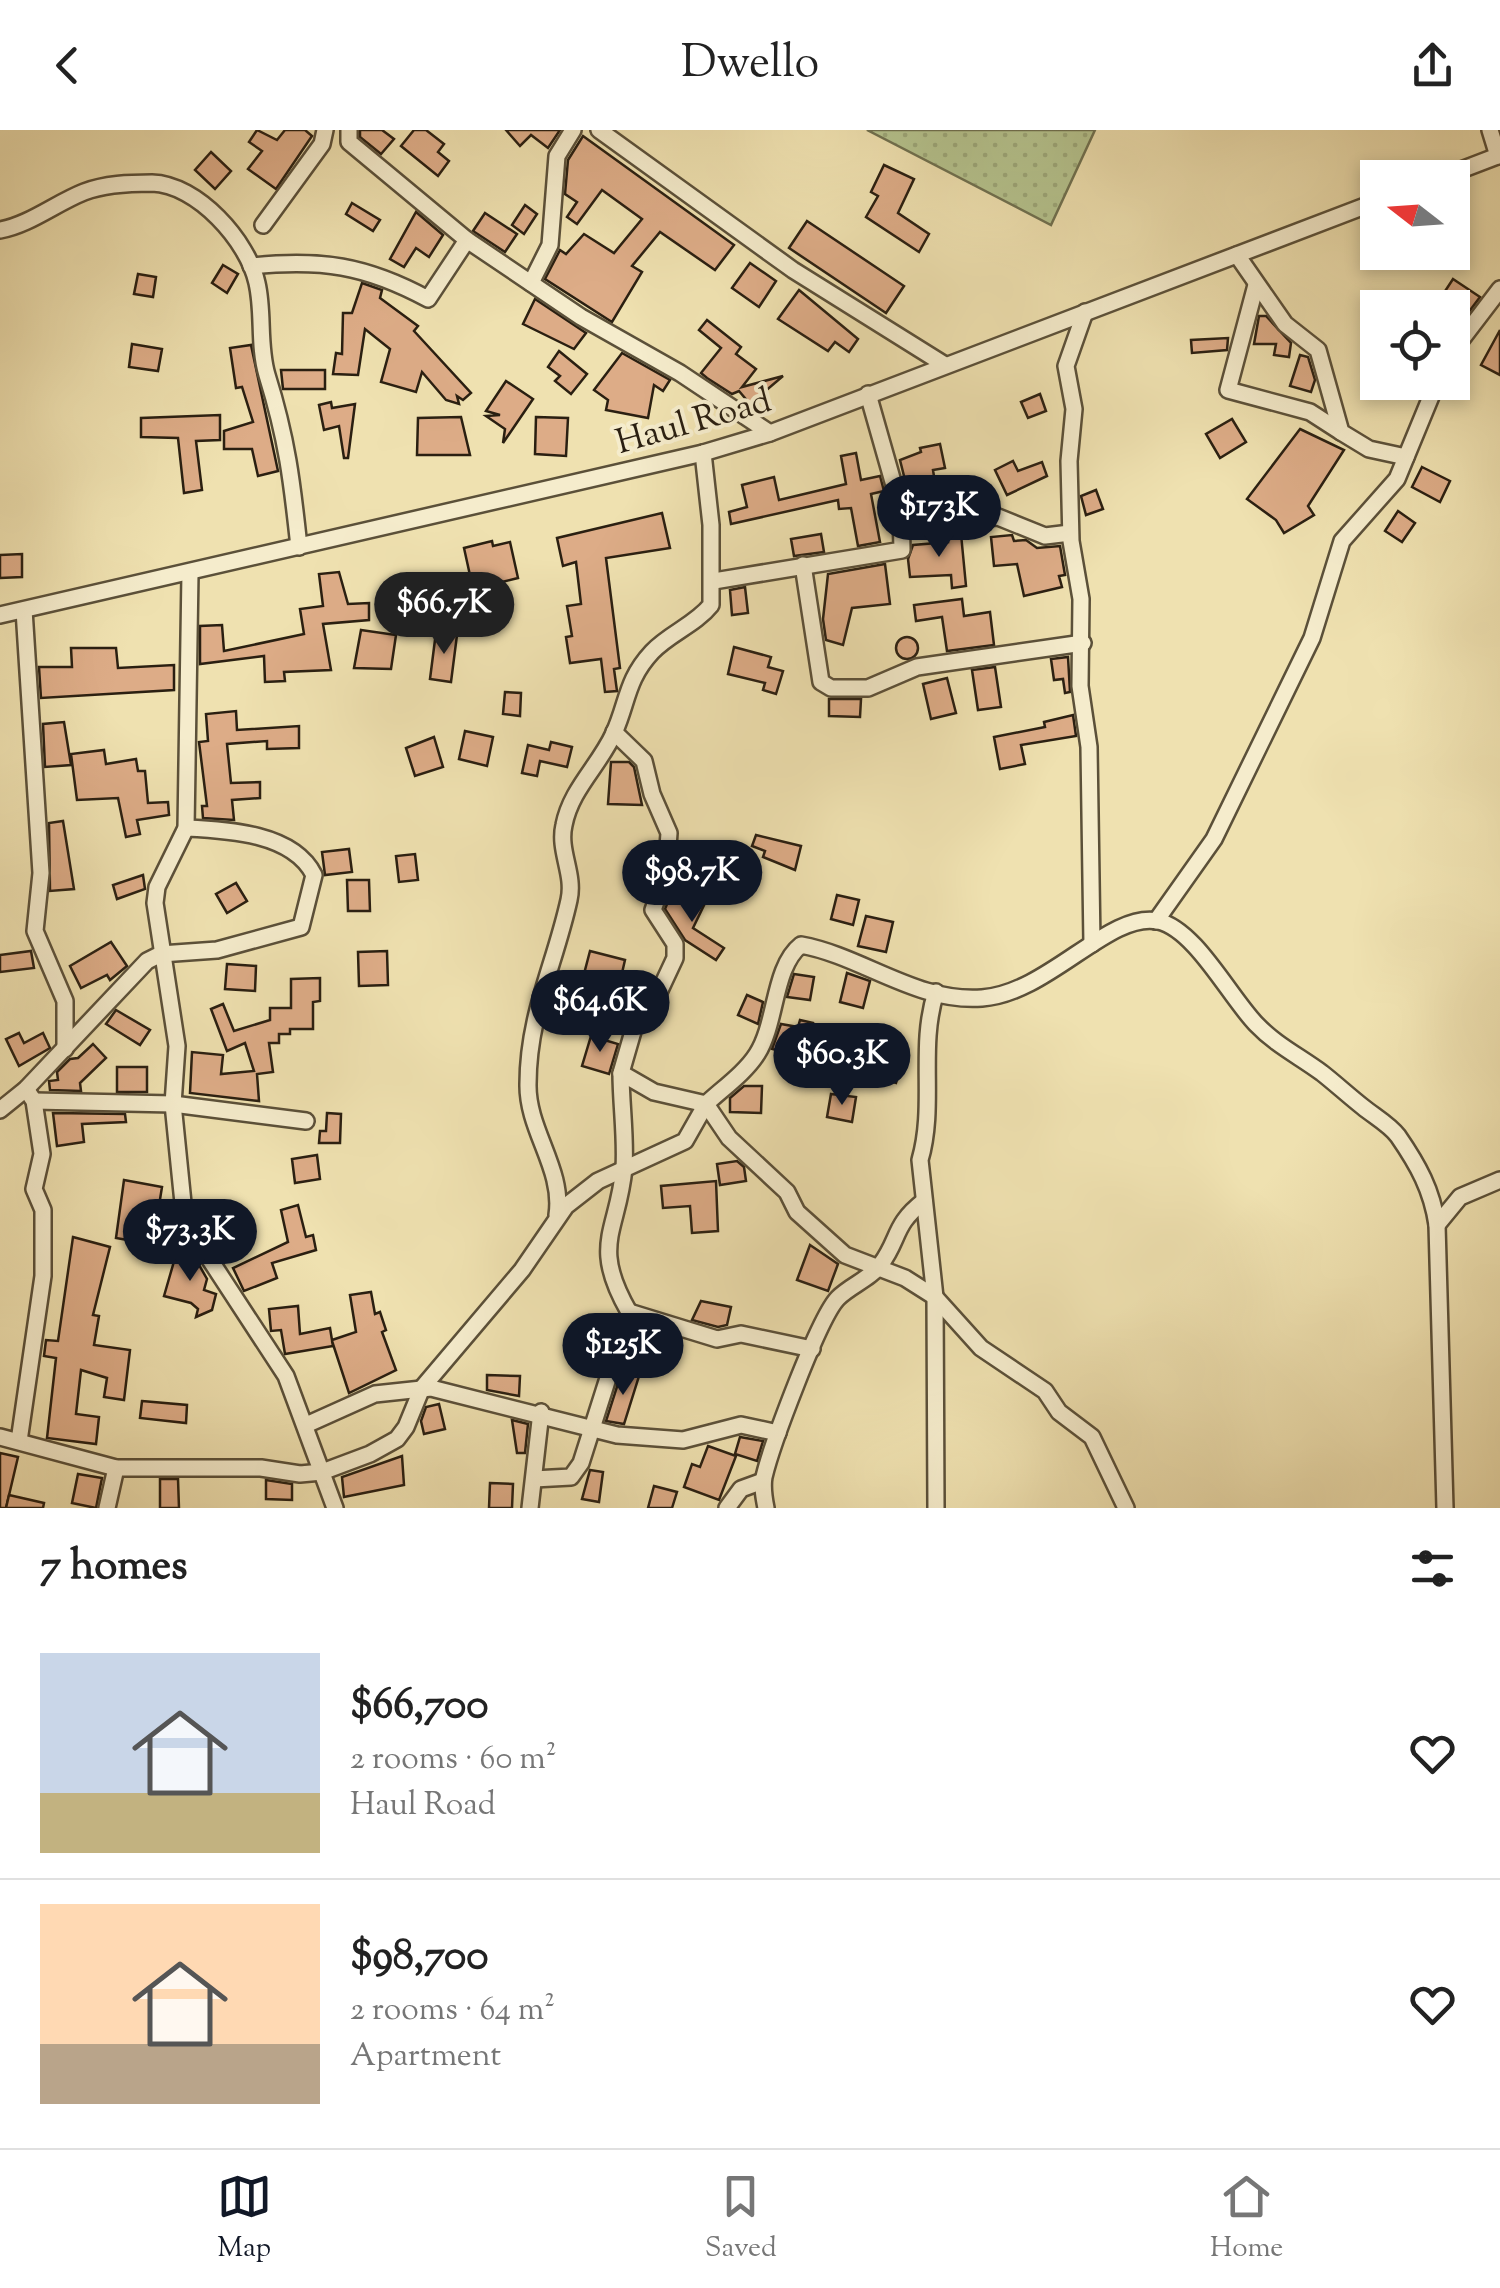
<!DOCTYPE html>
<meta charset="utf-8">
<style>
:root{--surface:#fff;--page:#f6f6f6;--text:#222;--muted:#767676;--line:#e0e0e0;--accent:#111827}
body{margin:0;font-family:"Sorts Mill Goudy",serif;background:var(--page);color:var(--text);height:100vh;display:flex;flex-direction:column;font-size:38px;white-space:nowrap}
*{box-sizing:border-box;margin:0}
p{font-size:32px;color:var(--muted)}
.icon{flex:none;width:55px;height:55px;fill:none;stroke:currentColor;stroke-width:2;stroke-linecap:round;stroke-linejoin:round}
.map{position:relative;height:1378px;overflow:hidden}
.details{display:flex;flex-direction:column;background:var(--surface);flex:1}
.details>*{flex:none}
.needle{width:65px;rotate:287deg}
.controls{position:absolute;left:1360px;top:30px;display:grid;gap:20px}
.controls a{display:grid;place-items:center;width:110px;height:110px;border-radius:0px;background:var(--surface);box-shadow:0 5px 15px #0003;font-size:50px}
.price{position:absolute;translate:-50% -85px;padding:0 22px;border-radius:35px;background:var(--accent);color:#fff;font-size:32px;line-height:65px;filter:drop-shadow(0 2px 5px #0008)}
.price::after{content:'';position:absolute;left:50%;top:60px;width:30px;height:22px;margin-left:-15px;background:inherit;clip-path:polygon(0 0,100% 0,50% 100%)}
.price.current{background:#222;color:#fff}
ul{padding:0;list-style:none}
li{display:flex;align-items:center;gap:30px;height:250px;padding:0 40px}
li+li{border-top:2px solid var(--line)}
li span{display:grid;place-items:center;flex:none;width:280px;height:200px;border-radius:0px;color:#555}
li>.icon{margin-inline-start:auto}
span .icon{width:120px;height:120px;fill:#fffc;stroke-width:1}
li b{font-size:42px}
h2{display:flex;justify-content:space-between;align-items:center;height:120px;padding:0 40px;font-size:42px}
header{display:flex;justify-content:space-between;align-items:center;height:130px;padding:0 40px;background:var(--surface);font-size:45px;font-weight:600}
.tab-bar{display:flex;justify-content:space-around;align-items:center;height:140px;border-top:2px solid var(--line);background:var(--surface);font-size:28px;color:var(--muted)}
.tab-bar a{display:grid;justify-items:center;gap:5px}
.tab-bar .current{color:var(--accent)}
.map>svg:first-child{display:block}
.grass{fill:url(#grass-dots);stroke:#707150;stroke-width:2.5}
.building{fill:#ddac87;stroke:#2a1f11;stroke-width:2.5}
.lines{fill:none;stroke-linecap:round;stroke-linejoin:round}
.minor-casing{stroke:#5b5039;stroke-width:20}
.minor{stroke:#f5eccc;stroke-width:15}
.labels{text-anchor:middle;stroke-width:8;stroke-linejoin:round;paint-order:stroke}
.street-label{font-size:35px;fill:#2a1f11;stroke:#f5eccc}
</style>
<header><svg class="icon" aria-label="back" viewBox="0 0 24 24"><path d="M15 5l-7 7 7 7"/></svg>Dwello<svg class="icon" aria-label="share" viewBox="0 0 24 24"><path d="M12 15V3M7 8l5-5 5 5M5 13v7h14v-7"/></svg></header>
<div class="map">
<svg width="1500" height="1378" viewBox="0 0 1500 1378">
<defs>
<pattern id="grass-dots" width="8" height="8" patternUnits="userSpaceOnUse" patternTransform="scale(2.5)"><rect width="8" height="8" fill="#b5c38e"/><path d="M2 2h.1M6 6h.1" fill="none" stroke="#9ca779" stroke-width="1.8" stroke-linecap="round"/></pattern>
</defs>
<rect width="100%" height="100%" fill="#efe1b0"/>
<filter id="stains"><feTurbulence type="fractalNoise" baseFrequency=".002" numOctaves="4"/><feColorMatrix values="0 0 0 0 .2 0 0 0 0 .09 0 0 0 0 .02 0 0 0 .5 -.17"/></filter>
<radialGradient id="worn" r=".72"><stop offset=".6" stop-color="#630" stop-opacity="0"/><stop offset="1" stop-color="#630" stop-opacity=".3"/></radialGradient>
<!-- grass -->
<path class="grass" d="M867 0H1095L1051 95Z"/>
<!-- building -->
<g class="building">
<path d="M257 0 277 10 285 0H305L312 6 276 59 248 39 262 21 249 12Z"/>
<path d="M360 0H382L394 9 381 24 360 7Z"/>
<path d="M414 0H426L444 14 438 22 449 31 438 46 401 16Z"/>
<path d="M506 0H560L548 18 531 5 520 16Z"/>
<path d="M583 6 734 115 715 140 660 102 632 136 642 142 612 192 545 149 560 120 566 124 584 104 614 123 642 89 602 60 577 94 567 87 577 72 565 64 568 30Z"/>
<path d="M211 22 231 41 215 59 195 40Z"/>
<path d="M884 35 914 49 898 83 929 104 919 122 866 87 878 66 871 62Z"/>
<path d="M352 73 380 90 373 101 346 84Z"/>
<path d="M525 75 537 84 524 104 512 95Z"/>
<path d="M416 82 443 105 429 127 416 118 404 137 390 129Z"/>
<path d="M485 83 517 104 505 122 473 101Z"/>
<path d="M807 91 904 156 886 183 789 118Z"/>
<path d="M750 133 776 151 759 177 732 158Z"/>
<path d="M223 135 238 144 227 163 212 153Z"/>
<path d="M138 144 156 147 153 167 134 164Z"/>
<path d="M1453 149 1480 167 1459 195 1452 190V178H1434Z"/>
<path d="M362 153 382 160 380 168 418 196 414 201 471 263 463 270 457 266 459 274 446 270 422 242 416 262 381 252 390 219 365 199 358 245 333 244 336 223 342 224 343 183H352Z"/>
<path d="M799 160 858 209 849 222 835 212 828 221 778 189Z"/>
<path d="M535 169 586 203 574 219 523 194Z"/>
<path d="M1259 186H1266L1291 213 1289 227 1274 225 1276 214H1254Z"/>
<path d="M707 190 741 217 736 224 756 239 742 257 783 246 750 274 739 261 732 264 707 248 701 243 721 218 699 200Z"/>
<path d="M1500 200V245L1481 235Z"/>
<path d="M1228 208 1227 220 1192 223 1191 210Z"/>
<path d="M132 214 162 219 158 241 129 237Z"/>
<path d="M251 215 278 341 258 346 252 319H224V301L253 292 242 257 236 258 230 218Z"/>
<path d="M559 221 587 244 571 264 555 251 560 246 548 237Z"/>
<path d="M622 223 670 250 663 261 654 255 648 288 606 280 608 270 594 260Z"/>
<path d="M1300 225 1308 227 1315 250 1311 262 1290 256Z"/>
<path d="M281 240H325V259H283Z"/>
<path d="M506 251 533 269 503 313 505 299 486 286 500 285 486 281Z"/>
<path d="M1040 264 1046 281 1028 288 1021 272Z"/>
<path d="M331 272 332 278 355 274 348 328H344L339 296 324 300 319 275Z"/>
<path d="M220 285V310L196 311 202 360 184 363 178 308 141 307V288Z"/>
<path d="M461 287 470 325H417L418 288Z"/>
<path d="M536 287 568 288 566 326 535 324Z"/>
<path d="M1232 289 1246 312 1220 328 1206 304Z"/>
<path d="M1300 299 1344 320 1308 376 1314 385 1284 403 1276 390 1247 369Z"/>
<path d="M940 314 945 338 933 340 938 372 911 374 900 330 921 322 920 318Z"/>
<path d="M856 323 861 350 880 346 884 361 871 364 880 412 858 416 851 378 839 379 838 370 731 394 729 382 747 377 742 355 774 347 779 370 846 354 841 326Z"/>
<path d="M1013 331 1018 341 1042 332 1047 346 1007 365 995 340Z"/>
<path d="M1422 337 1450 351 1440 372 1412 357Z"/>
<path d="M1096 360 1103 379 1086 385 1081 366Z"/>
<path d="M1398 381 1415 393 1402 412 1385 401Z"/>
<path d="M662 383 670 418 606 428 620 538 614 539 617 561 605 562 601 529 570 533 566 507 572 506 567 476 581 474 576 432 563 436 557 408Z"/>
<path d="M821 404 824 422 794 426 791 409Z"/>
<path d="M961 404 966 456 952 458 951 445 910 447 908 429 913 415 948 412 947 405Z"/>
<path d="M1012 405 1014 411 1026 410 1037 418 1060 416 1065 445 1059 446 1062 457 1024 466 1017 434 994 436 991 407Z"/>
<path d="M492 411 493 416 510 412 518 448 473 459 464 418Z"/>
<path d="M22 424V447L0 448V425Z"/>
<path d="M885 434 890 474 852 478 843 515 826 510 823 489 828 444Z"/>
<path d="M339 442 348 474 369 473V490L323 494 331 540 284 542 285 551 265 552 264 526 200 534V496L222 495 224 521 304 504 300 479 323 476 319 444Z"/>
<path d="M745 457 748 483 732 485 730 460Z"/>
<path d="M962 469 964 486 990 482 994 515 947 521 942 487 916 491 914 475Z"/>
<path d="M361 500 396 505 391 539 354 538Z"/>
<path d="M436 502 457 505 451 552 430 549Z"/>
<circle cx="907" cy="518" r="11"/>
<path d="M734 517 771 527 768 537 783 541 776 564 763 560 765 553 728 544Z"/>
<path d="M71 518H116L118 538 174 535V560L41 568 39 537H72Z"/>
<path d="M1068 527 1070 562 1065 563 1063 549 1054 550 1051 529Z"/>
<path d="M995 537 1001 577 978 580 972 540Z"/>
<path d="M947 548 956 583 931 589 923 554Z"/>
<path d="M505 562 521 563 520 586 503 584Z"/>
<path d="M829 569H861L860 587 829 586Z"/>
<path d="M236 581 237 600 299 596V618L267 619V611L227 614 231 653 260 652V668L232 670 234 690 203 688 202 676H207L199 612 208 611 206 584Z"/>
<path d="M1073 585 1076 606 1021 615 1025 634 1000 639 994 607 1045 597 1044 592Z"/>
<path d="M64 592 71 635 45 637 43 594Z"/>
<path d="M465 601 493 607 487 636 459 629Z"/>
<path d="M434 607 443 637 415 646 406 618Z"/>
<path d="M551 612 572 617 567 637 540 631 537 646 522 643 528 615 549 620Z"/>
<path d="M104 620 106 634 136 629 138 641H145L148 673 168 672 169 685 137 690 140 704 126 707 118 668 77 670 71 624Z"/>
<path d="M611 632H629L634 637 642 675 608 674Z"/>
<path d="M63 691 74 759 50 761 49 693Z"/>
<path d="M756 705 801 716 795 740 763 727 765 721 752 716Z"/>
<path d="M349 719 352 742 325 745 322 722Z"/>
<path d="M415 724 418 750 399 752 396 726Z"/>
<path d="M143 745 145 759 117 769 113 755Z"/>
<path d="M347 750H369L370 781H348Z"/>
<path d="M236 753 247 771 227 783 216 764Z"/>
<path d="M837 765 859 770 853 795 831 789Z"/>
<path d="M695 766 706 771 693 798 724 818 716 830 685 810 665 779 670 767 690 777Z"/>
<path d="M866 786 893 792 886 822 858 816Z"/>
<path d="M111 812 127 836 110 850 107 845 81 858 70 836Z"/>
<path d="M31 821 34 838 0 842V825Z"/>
<path d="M387 821 388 855 359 856 358 822Z"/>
<path d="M590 821 625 830 619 856 584 844Z"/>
<path d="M227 834 256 836 255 861 225 859Z"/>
<path d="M847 843 870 851 863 878 840 872Z"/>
<path d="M794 844 814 847 810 870 787 867Z"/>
<path d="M320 848V871L313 872V899H290V904H279V913H269L273 942 257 944 259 971 190 963 192 922 223 925 221 944 254 941 245 913 227 921 211 879 223 874 234 901 270 890V878H291V849Z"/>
<path d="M627 852 648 859 634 884 618 878Z"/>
<path d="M747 865 763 872 758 894 738 885Z"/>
<path d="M116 880 150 900 140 915 106 894Z"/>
<path d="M800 890 813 893 807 928 772 919 781 894 798 897Z"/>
<path d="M19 903 24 913 43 903 50 918 19 936 6 909Z"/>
<path d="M591 906 618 914 609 944 582 936Z"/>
<path d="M835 909 904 926 896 953 881 948 883 940 830 926Z"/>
<path d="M93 914 106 928 80 953 81 961 50 960 49 951 58 950 57 942 70 929 78 928Z"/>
<rect x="117" y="937" width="30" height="25"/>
<path d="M744 956H762L761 983 730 982V968Z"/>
<path d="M831 964 856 967 852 992 827 987Z"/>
<path d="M53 983 125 984 126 992 82 994 84 1012 57 1016Z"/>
<path d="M327 983 341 984 340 1013H319L320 1001H326Z"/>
<path d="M317 1025 320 1049 295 1053 292 1029Z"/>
<path d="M737 1031 744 1037 746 1051 720 1055 717 1034Z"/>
<path d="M124 1050 162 1057 156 1094 177 1099 173 1118 116 1108Z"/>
<path d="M716 1051 718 1101 692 1103 690 1076 663 1078 661 1056Z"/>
<path d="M298 1075 306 1107 313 1105 316 1120 272 1133 277 1148 244 1161 233 1138 288 1112 281 1080Z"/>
<path d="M73 1107 110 1117 93 1185 99 1186 94 1215 130 1220 124 1270 104 1267 107 1248 81 1240 76 1284 99 1287 96 1314 47 1308 56 1228 44 1226 46 1210 58 1211Z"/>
<path d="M810 1115 838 1134 828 1161 797 1150Z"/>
<path d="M177 1121 194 1126 207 1149 204 1160 216 1164 212 1180 196 1187 198 1179 191 1173 164 1166Z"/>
<path d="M371 1162 375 1184 380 1182 386 1200 382 1202 396 1240 349 1263 332 1211 333 1216 285 1224 281 1200 271 1201 269 1179 298 1176 300 1204 330 1198 332 1210 356 1202 350 1165Z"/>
<path d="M701 1171 731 1177 727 1195 718 1197 692 1190Z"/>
<path d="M622 1241 639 1246 624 1294 606 1291Z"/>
<path d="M487 1245 520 1246 519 1266 487 1260Z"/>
<path d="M142 1271 187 1275 186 1293 140 1288Z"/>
<path d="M439 1274 445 1299 424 1304 421 1291 426 1277Z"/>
<path d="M512 1290 528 1294 525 1323H517Z"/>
<path d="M740 1307 763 1311 757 1331 735 1324Z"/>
<path d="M708 1316 736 1326 719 1370 684 1357 692 1334 700 1337Z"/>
<path d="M0 1323 18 1327 6 1378H0Z"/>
<path d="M402 1326 404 1355 344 1367 342 1347Z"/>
<path d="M590 1340 603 1342 599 1372 582 1369Z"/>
<path d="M78 1344 102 1348 96 1378 72 1373Z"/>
<path d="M160 1349H178L179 1378H160Z"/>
<path d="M266 1350 292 1354V1370L266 1369Z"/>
<path d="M490 1353 513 1354 512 1378H489Z"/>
<path d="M654 1356 677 1362 672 1378H648Z"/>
<path d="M9 1365 44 1373 43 1378H6Z"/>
</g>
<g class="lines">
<!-- minor casing -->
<g class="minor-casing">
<g id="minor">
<path d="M349 0V12L467 110 581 187 680 243 770 303"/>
<path d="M599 0 793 140 945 235"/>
<path d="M1490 0 1498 26"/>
<path d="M1440 48 1500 25"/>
<path d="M263 95 322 14 325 0"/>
<path d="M0 100C29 95 56 73 84 62 105 54 129 53 152 53 197 54 248 111 257 153 264 183 258 215 267 245 287 309 292 351 299 417"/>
<path d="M1237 125 1285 194 1318 220 1341 302 1369 319 1406 327"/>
<path d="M251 136C321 129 365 135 428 169L467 110"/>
<path d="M531 153 550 115 557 26 573 0"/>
<path d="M1256 155 1228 260 1310 282 1341 302"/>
<path d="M1085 182 1066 236 1074 279 1069 331 1071 411 1081 469 1080 556 1089 617 1092 814"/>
<path d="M1452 222 1500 159"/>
<path d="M901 394 998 387 1045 406 1070 403"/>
<path d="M803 435 821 552 831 558H868L917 537 1083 513"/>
<path d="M190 443 186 698 157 757 155 773 177 916 173 974 183 1073 203 1119 286 1246 335 1378"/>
<path d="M714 451 902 420 901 380 868 264"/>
<path d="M24 480 41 743 35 801 65 871V919"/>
<path d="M0 485 703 323 770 303 1378 71"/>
<path d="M614 602 644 631 652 664 669 703 666 744 653 780 675 814V828L647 888 634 898 621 943 654 962 706 974C722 959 745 943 757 924 777 893 773 837 801 815 862 826 917 873 982 868 1049 863 1109 781 1158 791 1195 799 1229 866 1256 894 1276 915 1299 926 1322 943 1336 954 1349 966 1363 977 1374 986 1390 995 1398 1006 1418 1035 1432 1060 1437 1095L1445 1378"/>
<path d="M1156 791 1214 709 1312 508 1342 411 1397 349 1437 252"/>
<path d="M621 943C621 974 626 1007 624 1038 618 1102 590 1114 629 1182"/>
<path d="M34 971 173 974 306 991"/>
<path d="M706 974 729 1008 787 1062 797 1082 845 1125 905 1148 935 1167 981 1218 1045 1261 1059 1282 1092 1307 1126 1378"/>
<path d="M0 980 26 959 147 831 161 824 217 820 301 797 314 745C293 703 228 700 186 698"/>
<path d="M557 1085C564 1039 527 1000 528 954 528 885 555 834 569 770 575 744 558 721 564 695 571 659 599 636 614 603 628 572 626 550 652 522 670 503 695 495 711 475V395L703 323"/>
<path d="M1437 1095 1460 1067 1500 1050"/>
<path d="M306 1295 375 1264 431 1258 617 1305 683 1310 741 1295 778 1303"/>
<path d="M0 1307 116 1338H261L300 1344 322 1342 370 1324 397 1309 406 1297 422 1258 522 1140 566 1076 598 1051 685 1011 706 974"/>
<path d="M19 1311 43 1146V1080L34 1059 42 1024 34 971 26 959"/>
<path d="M534 1349 571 1347 581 1333 629 1182 717 1209 741 1204 812 1219"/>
<path d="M107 1378 116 1338"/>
<path d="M530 1378 541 1282"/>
<path d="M727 1378 741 1359 763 1351"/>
<path d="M766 1378C764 1368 762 1358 764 1347 771 1317 819 1187 838 1168 851 1155 870 1149 881 1134 900 1108 893 1095 924 1071"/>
<path d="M936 1378 935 1167 920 1030C936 975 918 917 936 862"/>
</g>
</g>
<!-- minor -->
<use href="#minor" class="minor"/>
</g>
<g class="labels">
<!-- street labels -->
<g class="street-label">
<text transform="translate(693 290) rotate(-16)" y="12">Haul Road</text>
</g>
</g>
<rect width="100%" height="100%" filter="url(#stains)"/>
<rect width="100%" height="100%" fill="url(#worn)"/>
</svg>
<div class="controls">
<a><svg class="needle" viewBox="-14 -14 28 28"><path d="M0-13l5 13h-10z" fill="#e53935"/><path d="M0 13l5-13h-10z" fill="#767676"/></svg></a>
<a><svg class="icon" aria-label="locate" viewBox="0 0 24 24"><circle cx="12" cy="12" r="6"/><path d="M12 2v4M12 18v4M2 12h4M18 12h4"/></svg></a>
</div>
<b class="price" style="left:939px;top:430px">$173K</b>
<b class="price current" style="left:444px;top:527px">$66.7K</b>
<b class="price" style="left:692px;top:795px">$98.7K</b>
<b class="price" style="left:600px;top:925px">$64.6K</b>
<b class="price" style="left:842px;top:978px">$60.3K</b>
<b class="price" style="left:190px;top:1154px">$73.3K</b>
<b class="price" style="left:623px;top:1268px">$125K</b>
</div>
<section class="details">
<h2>7 homes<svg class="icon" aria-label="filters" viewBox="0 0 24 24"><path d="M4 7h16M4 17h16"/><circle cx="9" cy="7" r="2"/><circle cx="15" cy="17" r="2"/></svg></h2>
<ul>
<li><span style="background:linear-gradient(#c9d6e8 70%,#c2b280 0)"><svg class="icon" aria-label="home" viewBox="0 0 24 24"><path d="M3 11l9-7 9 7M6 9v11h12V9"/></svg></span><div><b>$66,700</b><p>2 rooms · 60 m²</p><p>Haul Road</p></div><svg class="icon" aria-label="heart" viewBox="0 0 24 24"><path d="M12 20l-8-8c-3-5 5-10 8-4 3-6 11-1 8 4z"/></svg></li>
<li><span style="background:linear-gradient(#ffd9b3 70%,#b9a48a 0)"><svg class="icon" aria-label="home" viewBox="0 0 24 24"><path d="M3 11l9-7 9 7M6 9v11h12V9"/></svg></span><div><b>$98,700</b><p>2 rooms · 64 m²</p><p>Apartment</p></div><svg class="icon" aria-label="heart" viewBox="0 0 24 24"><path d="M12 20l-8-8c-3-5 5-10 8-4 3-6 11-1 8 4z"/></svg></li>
</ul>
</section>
<nav class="tab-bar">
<a class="current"><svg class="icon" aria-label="map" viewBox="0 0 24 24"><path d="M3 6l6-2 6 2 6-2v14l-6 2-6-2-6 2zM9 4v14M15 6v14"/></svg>Map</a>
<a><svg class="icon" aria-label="saved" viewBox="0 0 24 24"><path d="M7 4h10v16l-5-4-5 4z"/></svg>Saved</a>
<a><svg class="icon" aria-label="home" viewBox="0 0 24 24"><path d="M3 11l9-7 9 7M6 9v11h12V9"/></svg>Home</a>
</nav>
